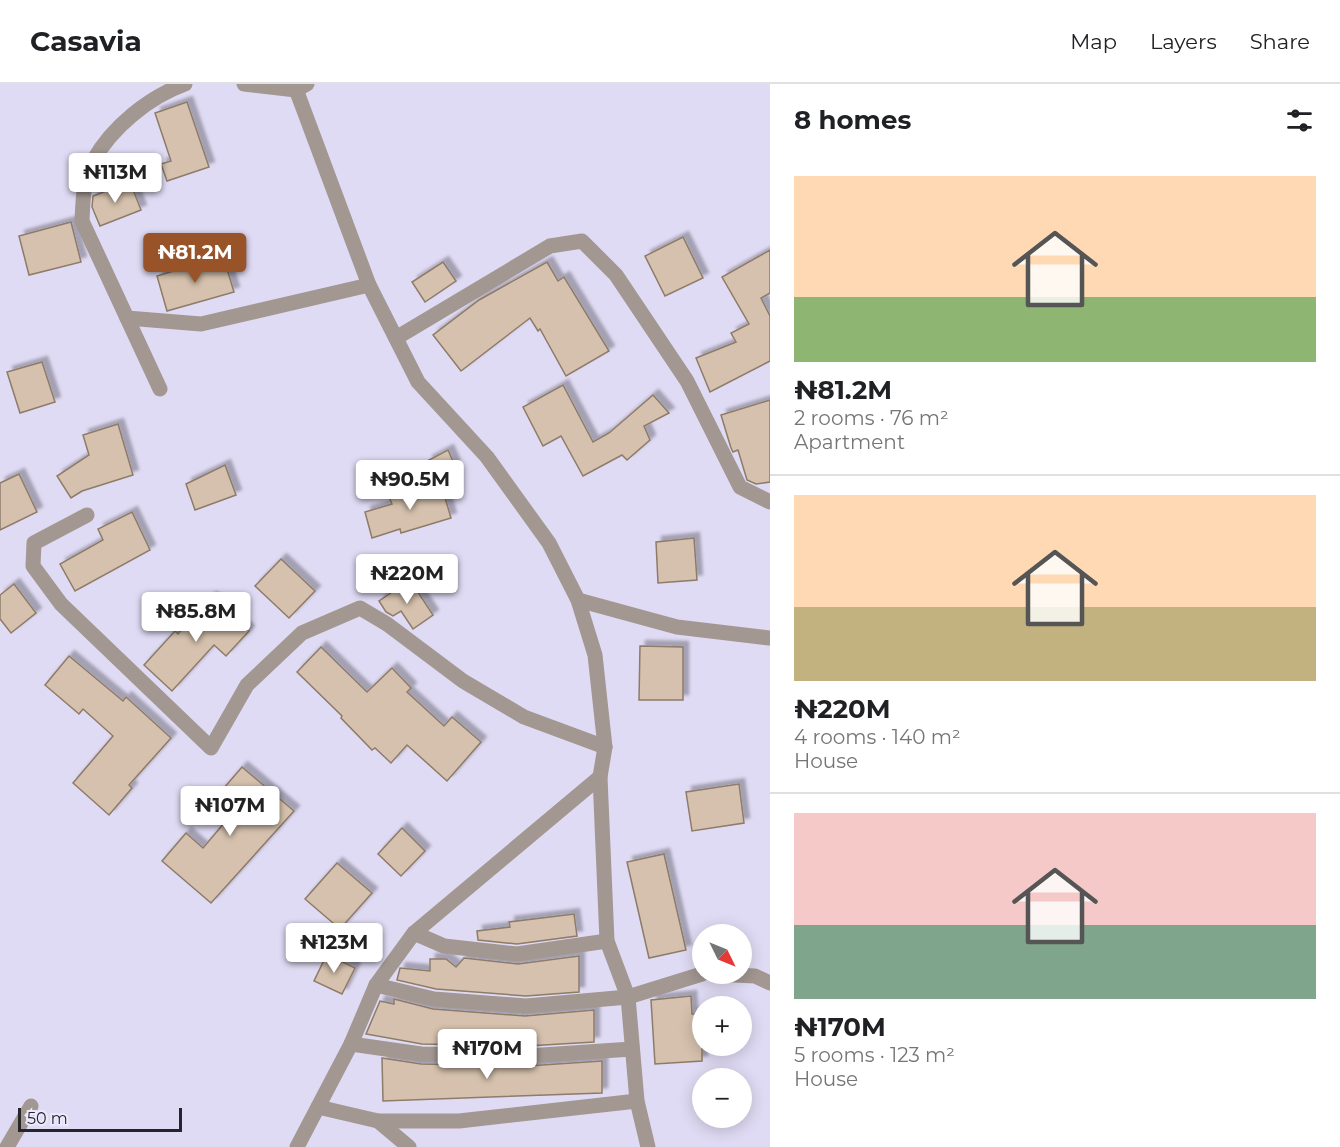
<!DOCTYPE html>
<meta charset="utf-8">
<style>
:root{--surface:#fff;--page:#f2f2f2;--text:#202124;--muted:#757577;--line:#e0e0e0;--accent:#985428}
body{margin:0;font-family:Montserrat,sans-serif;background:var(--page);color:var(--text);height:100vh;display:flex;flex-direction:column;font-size:22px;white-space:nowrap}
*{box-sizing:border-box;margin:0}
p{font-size:20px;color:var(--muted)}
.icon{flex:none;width:33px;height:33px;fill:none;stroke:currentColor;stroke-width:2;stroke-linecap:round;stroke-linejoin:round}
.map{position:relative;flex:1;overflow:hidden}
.details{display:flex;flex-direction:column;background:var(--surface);width:570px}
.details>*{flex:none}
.needle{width:39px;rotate:133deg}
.fabs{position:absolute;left:692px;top:840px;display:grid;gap:12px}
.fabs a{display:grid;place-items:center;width:60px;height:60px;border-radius:50%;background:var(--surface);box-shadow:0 3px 15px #0003;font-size:30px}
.scale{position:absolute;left:18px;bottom:15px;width:164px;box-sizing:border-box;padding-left:6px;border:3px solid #26242d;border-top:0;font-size:16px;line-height:21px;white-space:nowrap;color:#26242d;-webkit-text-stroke:4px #ede9fd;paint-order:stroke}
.price{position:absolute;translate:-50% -51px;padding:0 14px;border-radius:6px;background:#fff;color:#222;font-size:20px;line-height:39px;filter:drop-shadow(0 2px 3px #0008)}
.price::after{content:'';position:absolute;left:50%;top:36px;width:18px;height:14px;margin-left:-9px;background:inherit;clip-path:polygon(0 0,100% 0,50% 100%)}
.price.on{background:var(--accent);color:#fff}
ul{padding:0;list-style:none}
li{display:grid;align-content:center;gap:12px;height:318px;padding:0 24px}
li+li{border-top:2px solid var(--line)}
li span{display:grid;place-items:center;height:186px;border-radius:0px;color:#555}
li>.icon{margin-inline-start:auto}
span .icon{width:108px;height:108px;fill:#fffc;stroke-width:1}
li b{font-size:26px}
h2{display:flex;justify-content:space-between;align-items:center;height:72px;padding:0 24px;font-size:26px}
header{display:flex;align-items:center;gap:36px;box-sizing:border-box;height:84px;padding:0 30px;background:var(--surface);border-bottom:2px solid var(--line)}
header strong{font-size:28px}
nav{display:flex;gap:33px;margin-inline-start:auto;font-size:21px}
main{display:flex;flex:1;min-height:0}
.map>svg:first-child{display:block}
.building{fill:#d5c1ad;stroke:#8d7b69;stroke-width:1.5;filter:url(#shadow)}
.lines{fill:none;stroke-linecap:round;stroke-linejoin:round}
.minor{stroke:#a39792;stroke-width:15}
</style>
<header>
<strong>Casavia</strong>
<nav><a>Map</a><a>Layers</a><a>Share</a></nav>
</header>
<main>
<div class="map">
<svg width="770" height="1063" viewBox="0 0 770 1063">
<defs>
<filter id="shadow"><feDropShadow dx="5.5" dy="-5.5" stdDeviation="1.5" flood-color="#0004"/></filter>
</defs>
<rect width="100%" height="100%" fill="#e0dbf4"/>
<!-- building -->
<g class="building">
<path d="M187 18 209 83 167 97 161 80 171 77 155 29Z"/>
<path d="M130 98 141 126 100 142 92 123 93 112Z"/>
<path d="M71 138 81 178 29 191 19 152Z"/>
<path d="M683 153 703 194 665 212 645 172Z"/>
<path d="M770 166V209L761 214 770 232V277L710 308 696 274 736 258 731 249 749 240 722 193Z"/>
<path d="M223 172 234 208 167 227 157 192Z"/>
<path d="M443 178 456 197 425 218 412 198Z"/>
<path d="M547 178 558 197 564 193 609 267 566 292 540 245 538 247 530 234 461 287 433 251 479 216Z"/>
<path d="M42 278 55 318 20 329 7 288Z"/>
<path d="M563 301 593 358 609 349 653 311 669 329 644 342 650 356 627 376 622 371 583 392 561 352 543 362 523 323Z"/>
<path d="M770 316V398L756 400 747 396 738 366 733 368 731 364 721 331Z"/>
<path d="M118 340 133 391 82 407 71 414 57 392 89 371 83 351Z"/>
<path d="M448 366 455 382 435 392 427 377Z"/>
<path d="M225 381 236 411 195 426 186 400Z"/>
<path d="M19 390 37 428 0 446V399Z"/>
<path d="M440 397 451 434 401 449 400 445 372 454 365 428 392 420 389 413Z"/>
<path d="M132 428 150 466 75 507 60 480 103 456 98 445Z"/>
<path d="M694 454 697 496 658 499 656 458Z"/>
<path d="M281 475 315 507 289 534 255 502Z"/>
<path d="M410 496 433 531 413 545 401 527 393 532 386 528 379 517Z"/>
<path d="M14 500 36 529 11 549 0 535V511Z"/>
<path d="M211 513 249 547 226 572 214 561 172 607 144 581 175 547 178 550Z"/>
<path d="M640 562 683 563V616H639Z"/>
<path d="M321 563 367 608 392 584 411 604 407 608 444 642 452 633 481 658 447 697 407 661 391 679 375 664 372 666 341 634 342 632 297 588Z"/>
<path d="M69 572 123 617 126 613 171 654 129 701 132 704 109 731 73 699 113 652 83 625 79 630 45 601Z"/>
<path d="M242 683 294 727 211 819 162 777 186 749 203 764 236 725 218 711Z"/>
<path d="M739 700 744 739 692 747 686 708Z"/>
<path d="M402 744 425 767 401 792 378 770Z"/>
<path d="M664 770 686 866 649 874 627 778Z"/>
<path d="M337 779 372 809 340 845 305 815Z"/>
<path d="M574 830 577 852 517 860 478 856 477 847 510 843 509 838Z"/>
<path d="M327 870 355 884 342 910 314 897Z"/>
<path d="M579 872V908L526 912 436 905 397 896 400 884 430 887V875H446L456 883 464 874 518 880Z"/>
<path d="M691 912 692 930H702V977L655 980 651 916Z"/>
<path d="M394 915 433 925 525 932 594 926V958L527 962 422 960 366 950 380 917 394 920Z"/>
<path d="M382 974 421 980 527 982 602 977V1009L383 1017Z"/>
</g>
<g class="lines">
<!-- minor -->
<g class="minor">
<path d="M244 0 296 6 307 0"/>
<path d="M294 0 369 201 418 298 487 373 549 459 578 516 595 571 605 663 600 693 607 857 628 913 637 1017 648 1063"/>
<path d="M127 234 201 240 369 201"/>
<path d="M396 254 550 162 582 157 616 191 687 297 740 403 770 418"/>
<path d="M160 305 82 137C83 117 83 95 93 77 112 43 149 13 185 0"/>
<path d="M87 431 34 459 33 482 61 520 211 664 247 601 302 549 360 524 387 540 463 597 524 633 605 663"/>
<path d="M578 516 677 543 769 554"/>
<path d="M414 849 444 862 517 870 607 857"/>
<path d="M713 890 755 892 770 899"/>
<path d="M376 901 434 915 526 922 628 913 702 890"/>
<path d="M351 960 421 970 527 972 632 965"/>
<path d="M318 1023 378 1037H459L637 1017"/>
<path d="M378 1037 409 1063"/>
<path d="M7 1063 31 1022"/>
<path d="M297 1063 351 960 376 901 414 849 600 693"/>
</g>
</g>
</svg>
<div class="fabs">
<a><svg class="needle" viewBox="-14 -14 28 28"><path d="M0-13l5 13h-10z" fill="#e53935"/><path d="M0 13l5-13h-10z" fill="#757577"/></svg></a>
<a>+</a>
<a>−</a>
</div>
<div class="scale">50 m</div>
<b class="price" style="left:115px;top:120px">₦113M</b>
<b class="price on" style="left:195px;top:200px">₦81.2M</b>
<b class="price" style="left:410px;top:427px">₦90.5M</b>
<b class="price" style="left:407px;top:521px">₦220M</b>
<b class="price" style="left:196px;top:559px">₦85.8M</b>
<b class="price" style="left:230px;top:753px">₦107M</b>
<b class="price" style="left:334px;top:890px">₦123M</b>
<b class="price" style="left:487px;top:996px">₦170M</b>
</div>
<section class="details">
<h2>8 homes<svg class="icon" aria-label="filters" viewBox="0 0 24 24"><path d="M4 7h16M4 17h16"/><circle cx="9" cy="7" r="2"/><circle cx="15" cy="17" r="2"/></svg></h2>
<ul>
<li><span style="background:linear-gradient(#ffd9b3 65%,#8fb573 0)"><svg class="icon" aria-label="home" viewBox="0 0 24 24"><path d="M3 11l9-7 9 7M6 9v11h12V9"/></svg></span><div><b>₦81.2M</b><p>2 rooms · 76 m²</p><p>Apartment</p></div></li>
<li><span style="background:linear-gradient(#ffd9b3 60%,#c2b280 0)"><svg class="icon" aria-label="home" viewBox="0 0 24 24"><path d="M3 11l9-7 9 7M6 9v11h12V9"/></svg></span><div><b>₦220M</b><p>4 rooms · 140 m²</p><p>House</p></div></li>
<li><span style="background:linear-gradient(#f6c9c9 60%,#7fa58c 0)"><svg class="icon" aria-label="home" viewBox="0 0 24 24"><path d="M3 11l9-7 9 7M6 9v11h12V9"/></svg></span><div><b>₦170M</b><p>5 rooms · 123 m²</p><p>House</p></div></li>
</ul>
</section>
</main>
